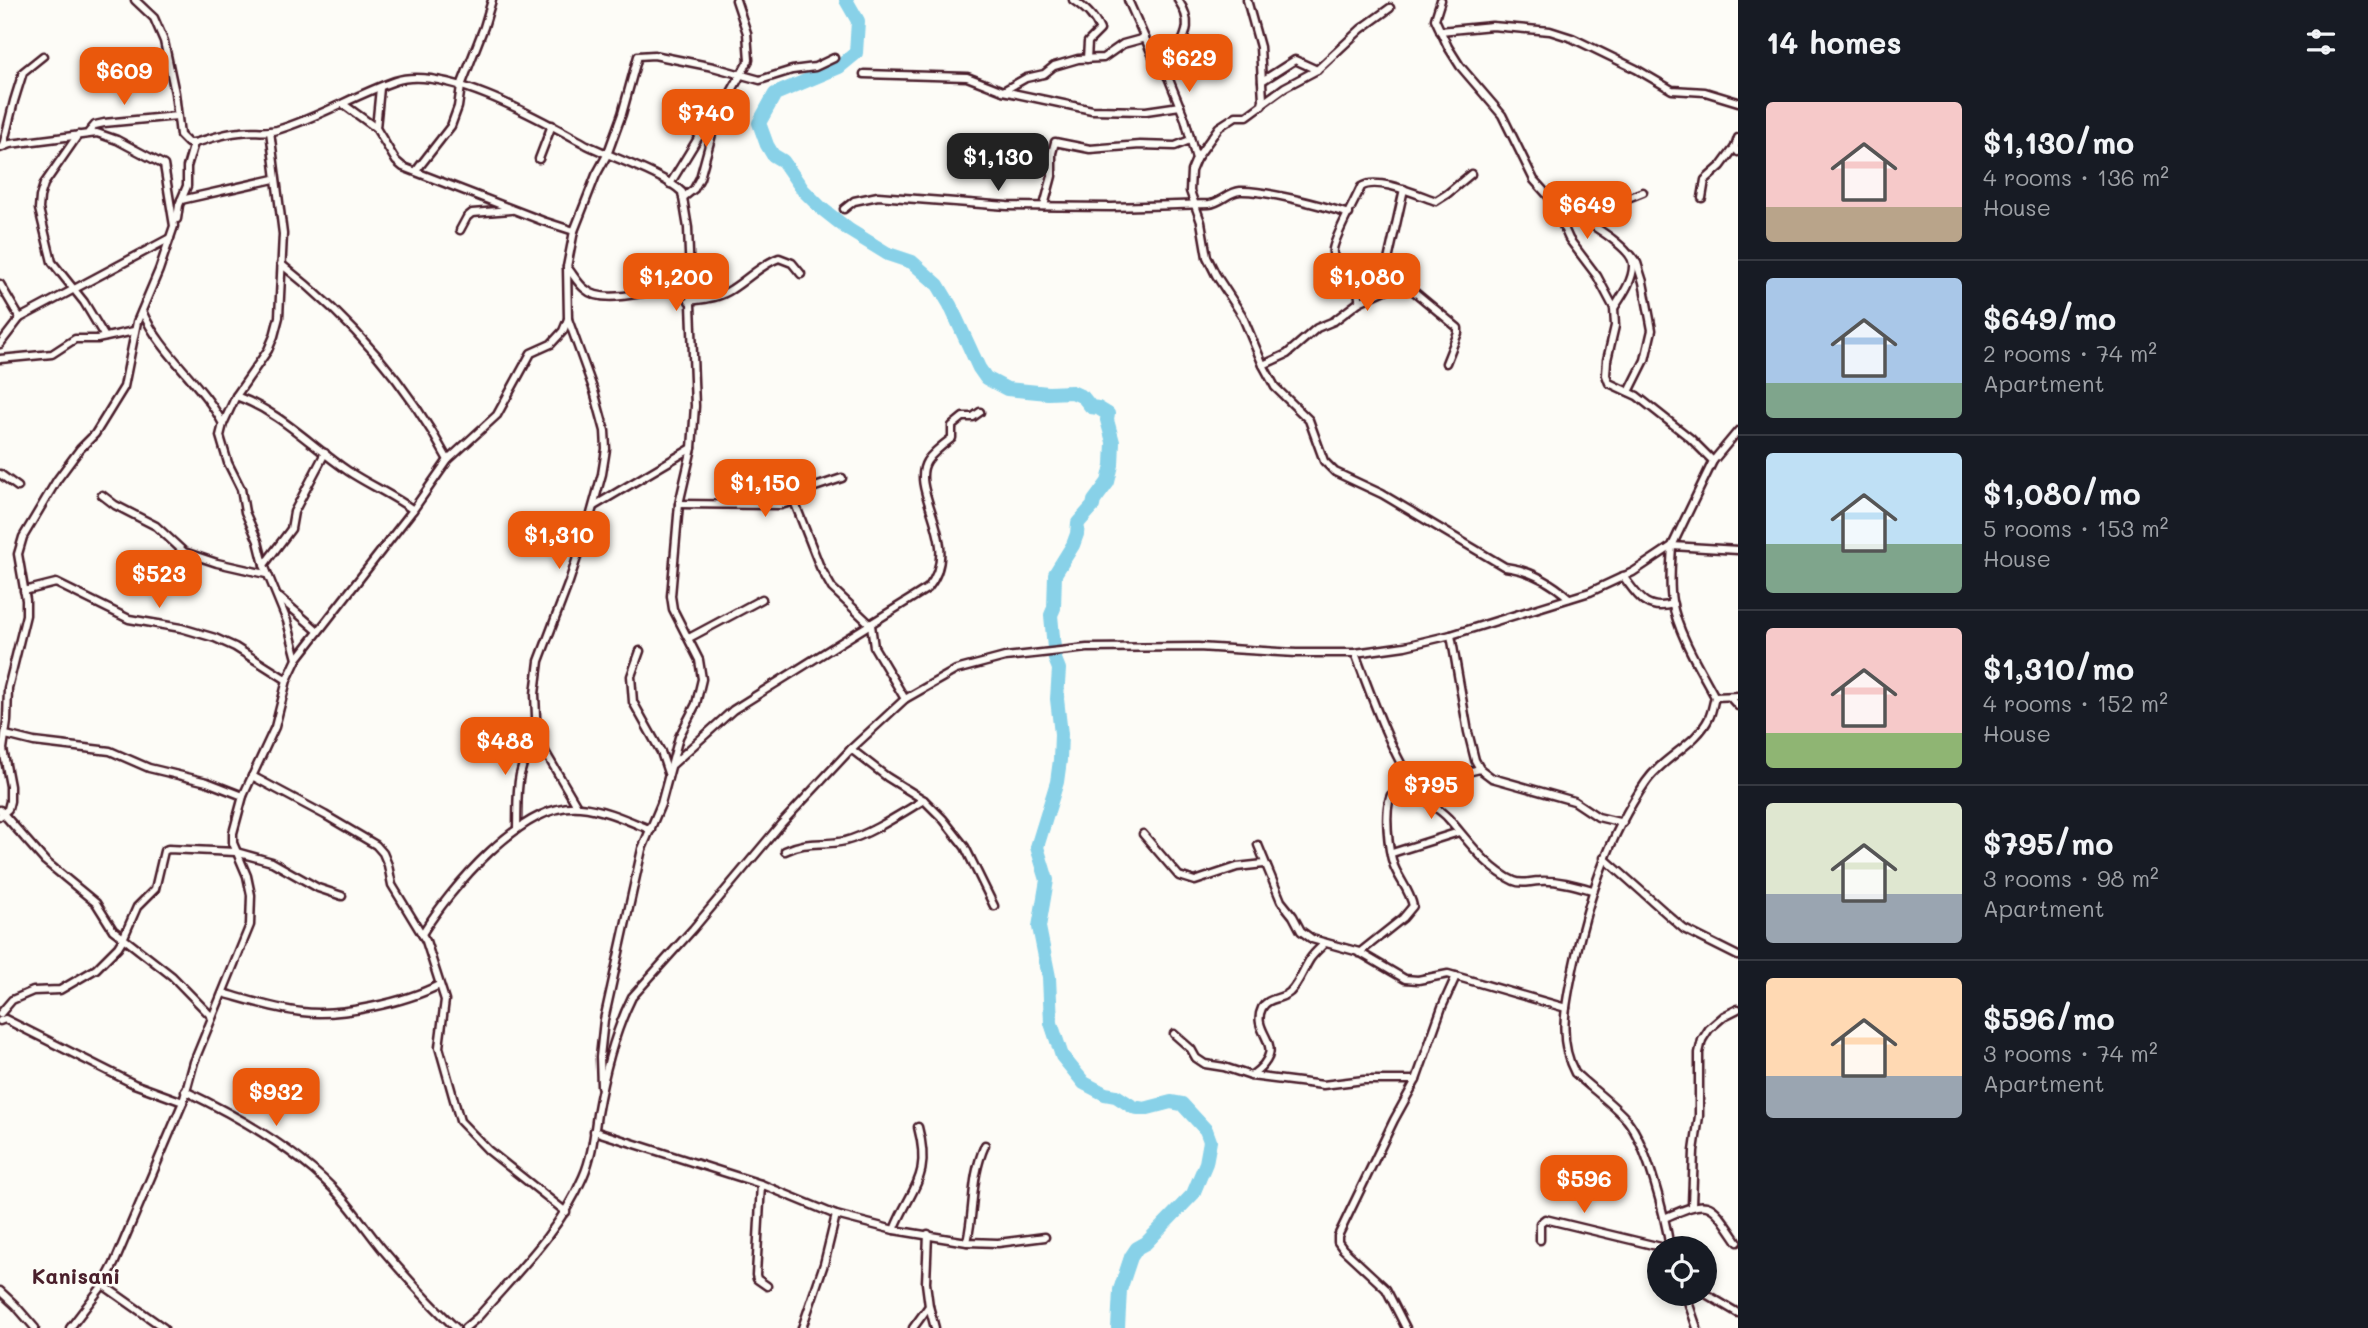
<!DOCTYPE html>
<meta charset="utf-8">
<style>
:root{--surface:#171b24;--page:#20242c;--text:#f1f3f6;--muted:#9ea1a6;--line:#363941;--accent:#ea580c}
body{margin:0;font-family:Mali,sans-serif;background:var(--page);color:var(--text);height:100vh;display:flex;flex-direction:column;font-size:26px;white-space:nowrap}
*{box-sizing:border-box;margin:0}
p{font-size:23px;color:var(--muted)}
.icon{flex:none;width:38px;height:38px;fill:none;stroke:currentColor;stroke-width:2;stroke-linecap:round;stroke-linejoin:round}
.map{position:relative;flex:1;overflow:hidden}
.details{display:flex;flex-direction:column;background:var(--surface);width:630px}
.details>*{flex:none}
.tools{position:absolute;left:1647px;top:1236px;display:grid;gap:14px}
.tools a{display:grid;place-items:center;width:70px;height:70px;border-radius:50%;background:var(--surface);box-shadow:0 4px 10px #0003;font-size:35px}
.price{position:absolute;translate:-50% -60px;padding:0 16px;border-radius:14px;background:var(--accent);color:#fff;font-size:23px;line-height:46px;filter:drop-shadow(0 2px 4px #0008)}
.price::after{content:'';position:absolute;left:50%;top:42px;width:21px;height:16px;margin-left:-10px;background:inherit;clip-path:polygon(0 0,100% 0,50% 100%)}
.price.current{background:#222;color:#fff}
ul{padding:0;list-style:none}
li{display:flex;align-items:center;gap:21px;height:175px;padding:0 28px}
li+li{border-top:2px solid var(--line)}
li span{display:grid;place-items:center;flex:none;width:196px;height:140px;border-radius:7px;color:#555}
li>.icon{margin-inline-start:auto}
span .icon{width:84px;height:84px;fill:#fffc;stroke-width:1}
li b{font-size:30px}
h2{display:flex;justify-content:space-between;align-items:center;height:84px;padding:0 28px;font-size:30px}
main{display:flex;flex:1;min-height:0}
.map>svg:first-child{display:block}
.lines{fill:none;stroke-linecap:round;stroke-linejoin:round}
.river{stroke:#88d1e8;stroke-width:14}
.minor-casing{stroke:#4a1f2b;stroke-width:11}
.minor{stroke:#fdfcf7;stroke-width:6}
.labels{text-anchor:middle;stroke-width:5;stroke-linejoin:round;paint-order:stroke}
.quarter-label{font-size:21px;font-weight:bold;fill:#4a1f2b;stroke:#fdfcf7}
</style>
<main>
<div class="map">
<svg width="1738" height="1328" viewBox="0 0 1738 1328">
<rect width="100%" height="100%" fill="#fdfcf7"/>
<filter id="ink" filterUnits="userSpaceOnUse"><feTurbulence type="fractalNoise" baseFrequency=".0143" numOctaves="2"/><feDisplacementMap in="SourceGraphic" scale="14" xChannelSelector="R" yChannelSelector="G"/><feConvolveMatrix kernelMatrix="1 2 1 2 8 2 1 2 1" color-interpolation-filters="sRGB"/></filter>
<g filter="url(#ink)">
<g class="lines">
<!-- river -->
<path class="river" d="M846 0 858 21 856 53 839 67 775 94 759 123 767 145 773 155 783 161 803 190 821 208 849 230 888 254 912 262 938 285 950 305 979 368 986 378 1007 389 1048 393 1072 392 1083 397 1091 407 1098 408 1108 414 1107 420 1113 442 1112 465 1108 482 1094 501 1093 506 1078 523 1077 534 1073 545 1055 574 1054 608 1051 615 1055 659 1059 669 1057 699 1061 734 1060 760 1057 782 1037 847 1047 880 1039 927 1049 977 1051 1023 1062 1056 1084 1083 1105 1094 1116 1096 1133 1107 1144 1109 1171 1102 1182 1104 1206 1130 1210 1141 1206 1163 1193 1194 1146 1243 1137 1248 1131 1257 1120 1290 1118 1328"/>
<!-- minor casing -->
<g class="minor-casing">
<g id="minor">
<path d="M135 0 154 18 164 41 175 93 180 135 188 143H194C209 139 225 133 240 132 252 130 265 133 277 130 318 118 355 95 395 81 445 64 543 121 587 145 611 157 665 175 682 192L688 228 695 406 692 448 679 504 671 596 673 609 699 660 702 679 696 704 679 737 661 804 642 849 604 1020 600 1057 601 1086"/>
<path d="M1073 0C1085 8 1094 16 1100 30L1088 42 1087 59"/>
<path d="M1128 0 1156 63 1168 77 1185 119 1196 159"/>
<path d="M1247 0 1260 47 1263 100 1262 105 1247 116H1236L1219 127 1196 159 1191 171 1190 191 1201 222 1207 257 1216 275 1242 315 1263 365 1275 387 1309 420 1324 461 1335 472 1382 494 1505 567C1529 570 1551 582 1569 598"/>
<path d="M1441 0 1435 19 1448 47 1460 66 1502 115 1534 180 1551 199 1569 239 1597 276 1614 308 1615 326 1607 360 1606 375 1609 383 1637 396 1690 438 1713 461"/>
<path d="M1440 31 1492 26 1550 31 1572 38 1636 69 1672 90 1705 92 1738 102"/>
<path d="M864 74 967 77 1003 91 1092 110 1146 111 1180 106"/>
<path d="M1168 77C1173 45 1201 33 1178 0"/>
<path d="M1262 81 1295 60 1317 70"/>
<path d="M1003 91 1026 78 1044 74 1054 66 1078 59 1103 58 1123 44 1145 38"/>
<path d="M1263 103 1285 87 1317 70 1361 29 1390 8"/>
<path d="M343 104 376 128 396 161 403 167 543 221 574 231"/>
<path d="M376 128 380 88"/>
<path d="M89 132 95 125 104 123 177 116"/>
<path d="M78 135 44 184 40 197 39 209 52 262 84 302 105 337"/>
<path d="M1738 138 1735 147 1738 152"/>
<path d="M3 146 14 101 23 72 43 56"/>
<path d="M0 148 10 144 97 133 117 140 164 165 174 226 159 270 137 322 124 387 95 434 80 449 57 480 23 537 18 554 26 600V615L8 688 7 721 3 749 10 786V801L8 809 0 816"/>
<path d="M539 159 552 125"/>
<path d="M416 171 451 126 458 107 461 86 484 27 492 0"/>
<path d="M670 184 706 125 721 107"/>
<path d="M684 197 694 189 700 178 714 127 725 103 749 60 747 33 736 0"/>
<path d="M1702 198 1705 180 1721 166 1735 147"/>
<path d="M181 200 274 179"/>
<path d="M1044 206 1052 176V153L1055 142 1090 149 1140 145 1175 146 1190 140"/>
<path d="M844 209 854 201 878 196 1007 206 1112 207 1209 204C1221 203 1228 192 1240 191 1265 190 1324 206 1349 214"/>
<path d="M1566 209C1581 219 1632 246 1633 264 1634 279 1622 296 1614 308"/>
<path d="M1565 210 1581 205 1618 202 1643 192"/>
<path d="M177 219 179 205 187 186V167L194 143"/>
<path d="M460 230 467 217 472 213 511 210"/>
<path d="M281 264C350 318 407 383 448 460"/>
<path d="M567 267C573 274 578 284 585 289 601 304 637 293 656 291 667 290 678 291 689 295"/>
<path d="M0 284 20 318 0 344"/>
<path d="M1403 285 1387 265 1404 189"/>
<path d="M689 301C704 299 719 298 732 289 748 279 762 264 779 258L792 263 801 274"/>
<path d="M1359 302C1362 281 1330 269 1333 249 1336 234 1354 203 1361 187 1377 176 1418 195 1436 201L1447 194 1471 174"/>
<path d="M142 311C161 354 202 383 223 424"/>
<path d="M20 318 170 238"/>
<path d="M568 319 594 391 605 431 606 449 602 474 589 521 569 582 539 661 535 694 537 738 577 806"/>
<path d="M0 359 52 354 75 339H97L134 331"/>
<path d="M1263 365 1287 354 1317 328 1334 321 1359 302 1390 288 1403 285 1411 289 1458 328V333L1446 363"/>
<path d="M1629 392 1645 360 1652 330 1643 282 1637 263 1631 255"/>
<path d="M236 396C280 412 310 445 348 471 369 485 393 495 413 510"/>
<path d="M0 474 18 487"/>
<path d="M102 495 115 505 156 526 184 552 217 563 266 574"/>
<path d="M794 501 820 567 832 588 871 625 874 647 905 699"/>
<path d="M679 504 781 505 794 501 815 487 842 478"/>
<path d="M594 506 692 448"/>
<path d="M264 565 258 541 245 512 241 489 228 463 220 436 223 424 236 396 268 350 274 336 279 317 283 234 270 131"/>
<path d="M1623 576C1638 596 1646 612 1673 604"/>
<path d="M24 591 56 583 129 619 181 628 215 638 235 647 287 680"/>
<path d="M280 598 318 631"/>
<path d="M1451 635 1468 732 1475 760 1480 769 1492 778 1574 801 1598 817 1623 823"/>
<path d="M689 638 762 599"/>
<path d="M640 651 631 676 633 702 661 752 668 773"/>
<path d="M1355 653C1371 695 1393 759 1420 794 1428 804 1440 809 1448 818 1467 839 1487 869 1514 881 1523 885 1530 881 1540 881 1557 880 1575 885 1592 890"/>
<path d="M297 659 287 621 264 565 291 529 294 512 325 453"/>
<path d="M1715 697 1738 696"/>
<path d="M1730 697 1738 706"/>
<path d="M6 735 34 742 110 751 149 768 207 782 243 796"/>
<path d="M851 749 887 777 924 800 943 819 965 847 994 906"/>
<path d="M673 764 733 710 928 588C964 544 908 491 927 461 933 452 944 444 952 438V426L963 417H973L980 412"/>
<path d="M252 776 325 815 376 845 383 853 388 865 392 885 426 941 445 1000 439 1047 460 1121 488 1150 566 1212"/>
<path d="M0 810 45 861 96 903 113 930 172 976 212 1017"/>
<path d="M517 829C518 792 514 770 537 738"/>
<path d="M1143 834 1179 876 1195 881 1237 867 1264 864"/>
<path d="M1258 845 1281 901 1293 916 1301 931 1312 939 1359 952 1405 979 1418 980 1448 974 1566 1008"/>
<path d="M785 851C807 840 822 846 845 841 869 835 902 813 924 800"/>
<path d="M1392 853 1459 832"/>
<path d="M1604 858 1684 929 1738 956"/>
<path d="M422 934C449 891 522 801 580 807 604 809 629 821 651 830"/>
<path d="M1359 953 1403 918 1413 906C1410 891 1399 879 1394 866 1388 849 1384 811 1391 795L1414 785 1480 769"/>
<path d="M223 993C248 1000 275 1009 302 1012 340 1017 406 1002 439 985"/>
<path d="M0 1014 12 1000 33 991 60 990 96 969 118 947 123 939 137 907 155 889 164 851 168 849 236 852 272 862 318 888 342 896"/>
<path d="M0 1021 5 1019 134 1084 183 1102"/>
<path d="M1174 1034 1191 1049 1196 1058 1205 1064 1224 1067 1251 1076 1323 1085 1364 1080H1416"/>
<path d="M1251 1076C1293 1045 1249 1035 1262 1008 1268 997 1281 1000 1290 992 1299 983 1303 970 1310 959 1314 953 1320 948 1325 943"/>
<path d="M185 1091C240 1117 303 1154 343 1199 357 1215 369 1233 383 1250 406 1277 430 1304 456 1328"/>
<path d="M594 1131 761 1184 836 1215 894 1230 967 1242 998 1243 1045 1237"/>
<path d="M761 1184 756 1275 757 1279 767 1286"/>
<path d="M1692 1205 1694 1151 1699 1116V1053L1702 1040 1709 1029 1724 1016 1738 1009"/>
<path d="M1664 1218C1711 1198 1709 1199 1738 1242"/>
<path d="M894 1230C911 1187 932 1179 918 1127"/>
<path d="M1540 1240V1223L1545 1219 1665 1248"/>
<path d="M967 1242C975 1207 970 1179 985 1145"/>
<path d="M1670 1248C1665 1216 1647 1145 1627 1120 1612 1103 1592 1089 1575 1073 1557 1040 1566 1003 1573 969 1587 903 1607 838 1646 782 1663 757 1696 745 1709 718 1712 712 1713 704 1715 697 1700 669 1678 634 1672 601 1669 583 1671 564 1672 546L1738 550"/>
<path d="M103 1285 164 1328"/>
<path d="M0 1291 15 1305 35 1328"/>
<path d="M1685 1293 1697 1328"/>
<path d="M1704 1293 1738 1313"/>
<path d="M929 1306 935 1328"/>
<path d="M70 1328 103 1285 114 1264 183 1102 194 1062 250 925 251 895 247 876 233 843V833L243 796 275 727 287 680 297 659 413 510 448 460 497 415 531 353 551 344 563 331 568 319 567 267 574 231 596 175 607 155 622 114 638 56 654 55 713 67 760 80 792 70 815 67 834 58"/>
<path d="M465 1328 478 1317C516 1273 560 1231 583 1177 592 1157 594 1135 597 1114 604 1074 614 1033 632 997L693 929 781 824 851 749 905 699 956 670 1005 657 1087 648 1198 647 1296 653H1355L1405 646 1451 635 1590 592 1633 572 1672 546 1713 461 1738 431"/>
<path d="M802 1328 824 1264 836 1215"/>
<path d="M913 1328 929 1306 926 1283 928 1234"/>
<path d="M1406 1328 1386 1289 1343 1249 1338 1242V1236L1394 1120 1416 1080 1442 1007 1456 976"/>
</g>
</g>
<!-- minor -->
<use href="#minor" class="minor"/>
</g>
</g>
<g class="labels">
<!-- quarter labels -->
<g class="quarter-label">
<text x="76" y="1284">Kanisani</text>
</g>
</g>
</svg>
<div class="tools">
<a><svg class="icon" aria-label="locate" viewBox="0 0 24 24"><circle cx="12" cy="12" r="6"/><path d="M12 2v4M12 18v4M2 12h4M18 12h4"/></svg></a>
</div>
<b class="price" style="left:1189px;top:94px">$629</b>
<b class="price" style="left:124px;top:107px">$609</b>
<b class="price" style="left:706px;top:149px">$740</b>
<b class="price current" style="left:998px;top:193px">$1,130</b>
<b class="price" style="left:1587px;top:241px">$649</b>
<b class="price" style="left:676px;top:313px">$1,200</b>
<b class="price" style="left:1367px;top:313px">$1,080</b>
<b class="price" style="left:765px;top:519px">$1,150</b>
<b class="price" style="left:559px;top:571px">$1,310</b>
<b class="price" style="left:159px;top:610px">$523</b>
<b class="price" style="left:505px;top:777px">$488</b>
<b class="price" style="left:1431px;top:821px">$795</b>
<b class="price" style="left:276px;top:1128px">$932</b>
<b class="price" style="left:1584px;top:1215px">$596</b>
</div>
<section class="details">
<h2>14 homes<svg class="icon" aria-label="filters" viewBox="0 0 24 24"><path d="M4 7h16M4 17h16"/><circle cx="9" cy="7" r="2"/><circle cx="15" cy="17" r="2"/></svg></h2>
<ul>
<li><span style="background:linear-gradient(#f6c9c9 75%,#b9a48a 0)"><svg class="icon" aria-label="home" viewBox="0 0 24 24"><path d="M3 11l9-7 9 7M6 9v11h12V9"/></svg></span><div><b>$1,130/mo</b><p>4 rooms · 136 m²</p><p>House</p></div></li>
<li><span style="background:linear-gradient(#a9c7e8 75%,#7fa58c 0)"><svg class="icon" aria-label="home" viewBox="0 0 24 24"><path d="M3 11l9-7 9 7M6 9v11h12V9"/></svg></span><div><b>$649/mo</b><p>2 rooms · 74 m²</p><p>Apartment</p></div></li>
<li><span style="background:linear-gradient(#bfe0f5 65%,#7fa58c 0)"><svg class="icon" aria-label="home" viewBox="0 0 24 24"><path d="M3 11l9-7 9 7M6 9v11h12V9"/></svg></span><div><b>$1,080/mo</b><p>5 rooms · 153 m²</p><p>House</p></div></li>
<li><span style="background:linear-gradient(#f6c9c9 75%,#8fb573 0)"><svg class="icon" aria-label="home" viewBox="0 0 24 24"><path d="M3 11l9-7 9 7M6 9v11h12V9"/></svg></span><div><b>$1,310/mo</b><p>4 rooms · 152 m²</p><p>House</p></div></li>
<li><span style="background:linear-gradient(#dfe7d0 65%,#9aa5b1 0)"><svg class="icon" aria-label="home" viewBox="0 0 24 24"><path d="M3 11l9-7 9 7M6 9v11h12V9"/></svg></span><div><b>$795/mo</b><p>3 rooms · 98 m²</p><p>Apartment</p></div></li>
<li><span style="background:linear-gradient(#ffd9b3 70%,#9aa5b1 0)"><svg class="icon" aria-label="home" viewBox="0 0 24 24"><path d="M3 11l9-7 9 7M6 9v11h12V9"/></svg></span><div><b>$596/mo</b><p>3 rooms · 74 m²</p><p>Apartment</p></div></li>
</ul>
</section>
</main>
